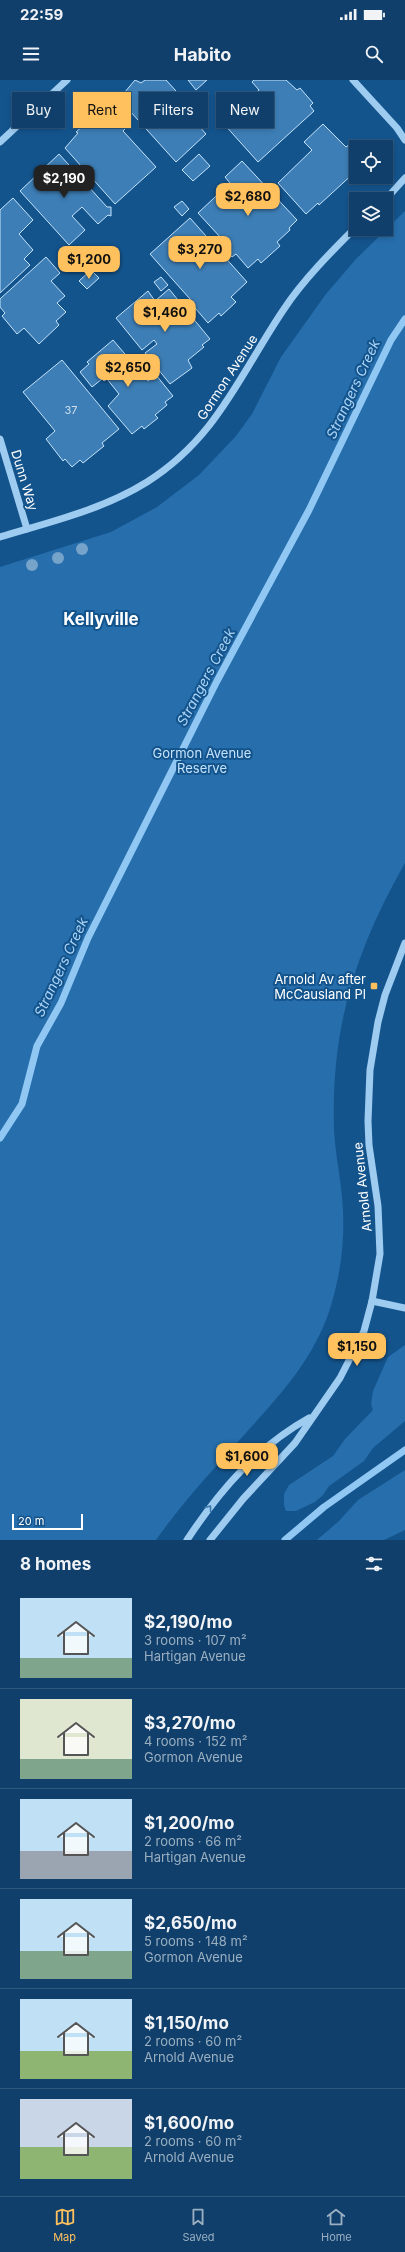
<!DOCTYPE html>
<meta charset="utf-8">
<style>
:root{--surface:#0f3f6a;--page:#184670;--text:#f1f3f6;--muted:#9bafc1;--line:#2f587e;--accent:#ffc15d}
body{margin:0;font-family:Inter,sans-serif;background:var(--page);color:var(--text);height:100vh;display:flex;flex-direction:column;font-size:15px;white-space:nowrap}
*{box-sizing:border-box;margin:0}
p{font-size:13px;color:var(--muted)}
.icon{flex:none;width:22px;height:22px;fill:none;stroke:currentColor;stroke-width:2;stroke-linecap:round;stroke-linejoin:round}
.map{position:relative;height:1460px;overflow:hidden}
.sheet{display:flex;flex-direction:column;background:var(--surface);flex:1}
.sheet>*{flex:none}
.top-card{position:absolute;left:12px;top:12px;width:381px;height:36px;display:flex;gap:8px}
.controls{position:absolute;left:349px;top:60px;display:grid;gap:8px}
.controls a{display:grid;place-items:center;width:44px;height:44px;border-radius:0px;background:var(--surface);box-shadow:0 2px 6px #0003,0 0 0 1px var(--line);font-size:20px}
.scale{position:absolute;left:12px;bottom:10px;width:71px;box-sizing:border-box;padding-left:4px;border:2px solid #fff;border-top:0;font-size:11px;line-height:14px;white-space:nowrap;color:#fff;-webkit-text-stroke:3px #14548d;paint-order:stroke}
.price{position:absolute;translate:-50% -34px;padding:0 9px;border-radius:8px;background:var(--accent);color:#111;font-size:13px;line-height:26px;filter:drop-shadow(0 1px 2px #0008)}
.price::after{content:'';position:absolute;left:50%;top:24px;width:12px;height:9px;margin-left:-6px;background:inherit;clip-path:polygon(0 0,100% 0,50% 100%)}
.price.active{background:#222;color:#fff}
ul{padding:0;list-style:none}
li{display:flex;align-items:center;gap:12px;height:100px;padding:0 20px}
li+li{border-top:1px solid var(--line)}
li span{display:grid;place-items:center;flex:none;width:112px;height:80px;border-radius:0px;color:#555}
li>.icon{margin-inline-start:auto}
span .icon{width:48px;height:48px;fill:#fffc;stroke-width:1}
li b{font-size:17px}
h2{display:flex;justify-content:space-between;align-items:center;height:48px;padding:0 20px;font-size:17px}
.pill{padding:0 14px;border-radius:0px;background:var(--surface);box-shadow:0 2px 6px #0003,0 0 0 1px var(--line);font-size:14px;line-height:36px}
.pill.active{background:var(--accent);color:#111}
.status{display:flex;justify-content:space-between;align-items:center;height:28px;padding:0 20px;background:var(--surface);direction:ltr}
.status svg{height:11px;fill:currentColor}
header{display:flex;justify-content:space-between;align-items:center;height:52px;padding:0 20px;background:var(--surface);font-size:18px;font-weight:700}
.dock{display:flex;justify-content:space-around;align-items:center;height:56px;border-top:1px solid var(--line);background:var(--surface);font-size:11px;color:var(--muted)}
.dock a{display:grid;justify-items:center;gap:2px}
.dock .active{color:var(--accent)}
.map>svg:first-child{display:block}
.green{fill:#266eac}
.lines{fill:none;stroke-linecap:round;stroke-linejoin:round}
.stream{stroke:#90c7f3;stroke-width:7}
.building{fill:#3d7eb6;stroke:#c5e3fc}
.minor{stroke:#9ecbf0;stroke-width:7}
.tree{fill:#75a3ca}
.oneway{stroke:#3d78ab}
.poi-dot{fill:#ffc15d;stroke:#14548d;stroke-width:1.5}
.labels{text-anchor:middle;stroke-width:4;stroke-linejoin:round;paint-order:stroke}
.number-label{font-size:11px;fill:#cedfed}
.street-label{font-size:13px;fill:#fff;stroke:#14548d}
.park-label{font-size:13px;fill:#c5e3fc;stroke:#14548d}
.poi-label{font-size:13px;fill:#fff;stroke:#14548d;text-anchor:end}
.water-label{font-size:14px;font-style:italic;fill:#aad4f7;stroke:#14548d}
.district-label{font-size:17px;font-weight:bold;fill:#fff;stroke:#14548d}
</style>
<div class="status"><b>22:59</b><svg viewBox="0 0 49 12"><path d="M0 12V9h3v3zM5 12V6h3v6zM10 12V3h3v9zM15 12V0h3v12zM26 1h20v11H26zM47 4h2v5h-2z"/></svg></div>
<header><svg class="icon" aria-label="menu" viewBox="0 0 24 24"><path d="M4 6h16M4 12h16M4 18h16"/></svg>Habito<svg class="icon" aria-label="search" viewBox="0 0 24 24"><circle cx="10" cy="10" r="6"/><path d="M15 15l6 6"/></svg></header>
<div class="map">
<svg width="405" height="1460" viewBox="0 0 405 1460">
<rect width="100%" height="100%" fill="#14548d"/>
<!-- green -->
<g class="green">
<path d="M405 131V783C355 871 331 947 334 1049 335 1072 340 1094 342 1117 346 1156 341 1195 329 1232 314 1276 284 1311 253 1345 220 1382 185 1419 156 1460H0V487L111 452 157 427 199 395 236 356 252 334 281 277 326 214 356 179Z"/>
<path d="M405 1265V1341L373 1368 364 1381 329 1406 323 1415 315 1422 296 1431H286L284 1425V1414L289 1405 333 1376 345 1359 373 1330 371 1324 373 1311 388 1277Z"/>
<path d="M405 1390V1450L384 1460H317L339 1441 358 1420Z"/>
</g>
<g class="lines">
<!-- stream -->
<g class="stream">
<path d="M0 1058 22 1024 37 966 61 923 88 858 217 601 309 430 391 260 405 239"/>
<path d="M285 1460 324 1427 405 1370"/>
</g>
</g>
<!-- building -->
<g class="building">
<path d="M135 0 141 3 145 0H166L197 34 192 38 206 54 176 82 119 19Z"/>
<path d="M188 0H207L196 10Z"/>
<path d="M254 0H286L297 10 300 8 313 23 310 26 314 31 258 82 223 43 259 10 252 2Z"/>
<path d="M109 28 127 47 123 51 156 87 115 124 65 68 78 53 76 52 86 43 89 46Z"/>
<path d="M323 44 346 67 350 64 356 70V91L319 125 318 123 306 134 278 103 312 70 304 62Z"/>
<path d="M59 74 107 127H111V136L108 135 98 144 82 127 72 136 85 150 69 165 20 111Z"/>
<path d="M199 74 210 86 193 101 182 90Z"/>
<path d="M242 81 297 140 289 148 290 150 277 162 280 166 261 183 258 179 248 188 236 174 232 177 217 161 221 158 198 133 230 103 225 97Z"/>
<path d="M13 118 33 140 19 154 33 170 24 179 30 185 0 213V130Z"/>
<path d="M182 121 189 129 182 136 174 127Z"/>
<path d="M190 138 247 202 231 217 236 222 221 236 219 233 208 243 189 221 190 219 150 174Z"/>
<path d="M46 177 60 193 51 201 65 216 57 223 66 232 56 241 59 245 39 264 24 248 17 254 2 236 5 233 0 227V219Z"/>
<path d="M91 190 99 198 87 209 79 201Z"/>
<path d="M161 197 168 205 161 211 154 202Z"/>
<path d="M169 209 210 259 202 265 204 267 188 280 192 288 170 304 145 273 157 264 154 260 142 270 116 238 148 211 155 221Z"/>
<path d="M113 260 148 301 156 295 173 316 165 322 167 325 155 335 158 338 144 349 142 346 132 354 108 326 119 314 107 299 104 301 102 299 92 307 80 292 89 284 87 282Z"/>
<path d="M62 280 119 349 102 363 104 366 83 383 80 380 72 387 65 379 63 381 46 359 55 351 23 312Z"/>
</g>
<g class="lines">
<!-- minor -->
<g class="minor">
<path d="M353 0 397 48 405 60"/>
<path d="M0 62 67 0"/>
<path d="M386 119 405 98"/>
<path d="M0 359 27 449"/>
<path d="M0 457C50 442 102 430 147 402 217 358 240 294 284 229 303 200 332 171 356 147"/>
<path d="M372 1221 405 1228"/>
<path d="M187 1460C220 1410 257 1367 309 1338"/>
<path d="M210 1460 243 1419 295 1363 340 1298 364 1251 372 1221 380 1174 378 1126 369 1065 368 1041 370 990 378 942 385 915 405 863"/>
</g>
</g>
<!-- trees -->
<g class="tree">
<circle cx="82" cy="469" r="6"/>
<circle cx="58" cy="478" r="6"/>
<circle cx="32" cy="485" r="6"/>
</g>
<!-- one-way arrows -->
<defs><path id="oneway-chevron" d="M-2-3.5L2.5 0L-2 3.5" fill="none" stroke-width="1.6" stroke-linecap="round" stroke-linejoin="round"/></defs>
<use class="oneway" href="#oneway-chevron" transform="translate(209 1428) rotate(-53)"/>
<!-- markers -->
<rect class="poi-dot" x="370" y="902" width="8" height="8" rx="2"/>
<g class="labels">
<!-- number labels -->
<g class="number-label">
<text x="71" y="334">37</text>
</g>
<!-- street labels -->
<g class="street-label">
<text transform="translate(227 297) rotate(-57)" y="5">Gormon Avenue</text>
<text transform="translate(25 400) rotate(73)" y="5">Dunn Way</text>
<text transform="translate(362 1107) rotate(-96)" y="5">Arnold Avenue</text>
</g>
<!-- park labels -->
<g class="park-label">
<text x="202" y="678">Gormon Avenue<tspan x="202" dy="15">Reserve</tspan></text>
</g>
<!-- poi labels -->
<g class="poi-label">
<text x="366" y="904">Arnold Av after<tspan x="366" dy="15">McCausland Pl</tspan></text>
</g>
<!-- water labels -->
<g class="water-label">
<text transform="translate(353 309) rotate(-65)" y="5">Strangers Creek</text>
<text transform="translate(206 597) rotate(-62)" y="5">Strangers Creek</text>
<text transform="translate(61 887) rotate(-65)" y="5">Strangers Creek</text>
</g>
<!-- district labels -->
<g class="district-label">
<text x="101" y="545">Kellyville</text>
</g>
</g>
</svg>
<div class="controls">
<a><svg class="icon" aria-label="locate" viewBox="0 0 24 24"><circle cx="12" cy="12" r="6"/><path d="M12 2v4M12 18v4M2 12h4M18 12h4"/></svg></a>
<a><svg class="icon" aria-label="layers" viewBox="0 0 24 24"><path d="M12 4l9 5-9 5-9-5zM3 14l9 5 9-5"/></svg></a>
</div>
<div class="scale">20 m</div>
<b class="price active" style="left:64px;top:119px">$2,190</b>
<b class="price" style="left:248px;top:137px">$2,680</b>
<b class="price" style="left:200px;top:190px">$3,270</b>
<b class="price" style="left:89px;top:200px">$1,200</b>
<b class="price" style="left:165px;top:253px">$1,460</b>
<b class="price" style="left:128px;top:308px">$2,650</b>
<b class="price" style="left:357px;top:1287px">$1,150</b>
<b class="price" style="left:247px;top:1397px">$1,600</b>
<div class="top-card">
<a class="pill">Buy</a>
<a class="pill active">Rent</a>
<a class="pill">Filters</a>
<a class="pill">New</a>
</div>
</div>
<section class="sheet">
<h2>8 homes<svg class="icon" aria-label="filters" viewBox="0 0 24 24"><path d="M4 7h16M4 17h16"/><circle cx="9" cy="7" r="2"/><circle cx="15" cy="17" r="2"/></svg></h2>
<ul>
<li><span style="background:linear-gradient(#bfe0f5 75%,#7fa58c 0)"><svg class="icon" aria-label="home" viewBox="0 0 24 24"><path d="M3 11l9-7 9 7M6 9v11h12V9"/></svg></span><div><b>$2,190/mo</b><p>3 rooms · 107 m²</p><p>Hartigan Avenue</p></div></li>
<li><span style="background:linear-gradient(#dfe7d0 75%,#7fa58c 0)"><svg class="icon" aria-label="home" viewBox="0 0 24 24"><path d="M3 11l9-7 9 7M6 9v11h12V9"/></svg></span><div><b>$3,270/mo</b><p>4 rooms · 152 m²</p><p>Gormon Avenue</p></div></li>
<li><span style="background:linear-gradient(#bfe0f5 65%,#9aa5b1 0)"><svg class="icon" aria-label="home" viewBox="0 0 24 24"><path d="M3 11l9-7 9 7M6 9v11h12V9"/></svg></span><div><b>$1,200/mo</b><p>2 rooms · 66 m²</p><p>Hartigan Avenue</p></div></li>
<li><span style="background:linear-gradient(#bfe0f5 65%,#7fa58c 0)"><svg class="icon" aria-label="home" viewBox="0 0 24 24"><path d="M3 11l9-7 9 7M6 9v11h12V9"/></svg></span><div><b>$2,650/mo</b><p>5 rooms · 148 m²</p><p>Gormon Avenue</p></div></li>
<li><span style="background:linear-gradient(#bfe0f5 65%,#8fb573 0)"><svg class="icon" aria-label="home" viewBox="0 0 24 24"><path d="M3 11l9-7 9 7M6 9v11h12V9"/></svg></span><div><b>$1,150/mo</b><p>2 rooms · 60 m²</p><p>Arnold Avenue</p></div></li>
<li><span style="background:linear-gradient(#c9d6e8 60%,#8fb573 0)"><svg class="icon" aria-label="home" viewBox="0 0 24 24"><path d="M3 11l9-7 9 7M6 9v11h12V9"/></svg></span><div><b>$1,600/mo</b><p>2 rooms · 60 m²</p><p>Arnold Avenue</p></div></li>
</ul>
</section>
<nav class="dock">
<a class="active"><svg class="icon" aria-label="map" viewBox="0 0 24 24"><path d="M3 6l6-2 6 2 6-2v14l-6 2-6-2-6 2zM9 4v14M15 6v14"/></svg>Map</a>
<a><svg class="icon" aria-label="saved" viewBox="0 0 24 24"><path d="M7 4h10v16l-5-4-5 4z"/></svg>Saved</a>
<a><svg class="icon" aria-label="home" viewBox="0 0 24 24"><path d="M3 11l9-7 9 7M6 9v11h12V9"/></svg>Home</a>
</nav>
